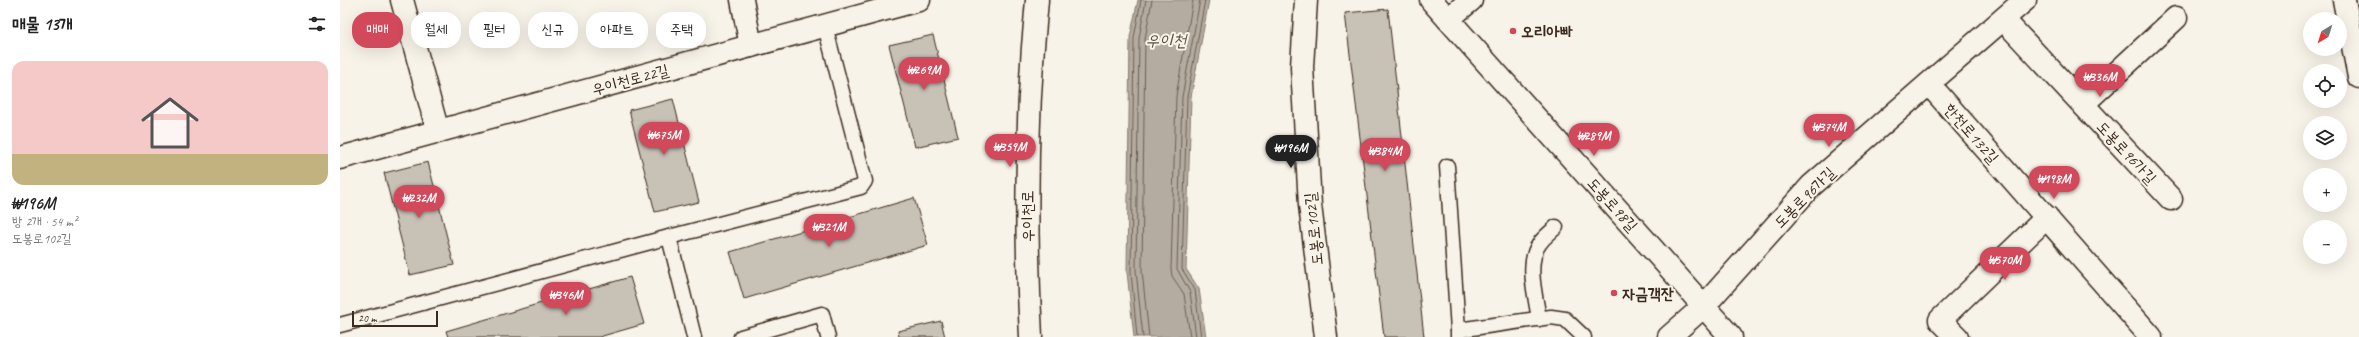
<!DOCTYPE html>
<html lang="ko">
<meta charset="utf-8">
<style>
:root{--surface:#fff;--page:#f2f2f2;--text:#222;--muted:#767676;--accent:#d1495b}
body{margin:0;font-family:Caveat,"Poor Story",sans-serif;background:var(--page);color:var(--text);height:100vh;display:flex;flex-direction:column;font-size:15px;white-space:nowrap}
*{box-sizing:border-box;margin:0}
p{font-size:13px;color:var(--muted)}
.icon{flex:none;width:22px;height:22px;fill:none;stroke:currentColor;stroke-width:2;stroke-linecap:round;stroke-linejoin:round}
.map{position:relative;flex:1;overflow:hidden}
.drawer{display:flex;flex-direction:column;background:var(--surface);width:340px}
.drawer>*{flex:none}
.top-card{position:absolute;left:12px;top:12px;width:380px;height:36px;display:flex;gap:8px}
.needle{width:26px;rotate:218deg}
.fabs{position:absolute;left:1963px;top:12px;display:grid;gap:8px}
.fabs a{display:grid;place-items:center;width:44px;height:44px;border-radius:50%;background:var(--surface);box-shadow:0 4px 16px #0002;font-size:20px}
.scale{position:absolute;left:12px;bottom:10px;width:86px;box-sizing:border-box;padding-left:4px;border:2px solid #3b2a1e;border-top:0;font-size:11px;line-height:14px;white-space:nowrap;color:#3b2a1e;-webkit-text-stroke:3px #f7f3e8;paint-order:stroke}
.price{position:absolute;translate:-50% -34px;padding:0 9px;border-radius:14px;background:var(--accent);color:#fff;font-size:13px;line-height:26px;filter:drop-shadow(0 1px 2px #0008)}
.price::after{content:'';position:absolute;left:50%;top:24px;width:12px;height:9px;margin-left:-6px;background:inherit;clip-path:polygon(0 0,100% 0,50% 100%)}
.price.current{background:#222;color:#fff}
ul{padding:0;list-style:none}
li{display:grid;align-content:center;gap:8px;height:212px;padding:0 12px}
li span{display:grid;place-items:center;height:124px;border-radius:12px;color:#555}
li>.icon{margin-inline-start:auto}
span .icon{width:72px;height:72px;fill:#fffc;stroke-width:1}
li b{font-size:17px}
h2{display:flex;justify-content:space-between;align-items:center;height:48px;padding:0 12px;font-size:17px}
.tag{padding:0 14px;border-radius:16px;background:var(--surface);box-shadow:0 4px 16px #0002;font-size:14px;line-height:36px}
.tag.current{background:var(--accent);color:#fff}
main{display:flex;flex:1;min-height:0}
.map>svg:first-child{display:block}
.water{fill:#b4aca0;stroke:#84786c}
.lines{fill:none;stroke-linecap:round;stroke-linejoin:round}
.shore{stroke:#6b5e52;stroke-width:1}
.building{fill:#c8c1b6;stroke:#3b2a1e}
.lane-casing{stroke:#3b2a1e;stroke-width:17}
.street-casing{stroke:#3b2a1e;stroke-width:25}
.secondary-casing{stroke:#3b2a1e;stroke-width:25}
.lane{stroke:#f7f3e8;stroke-width:14}
.street{stroke:#f7f3e8;stroke-width:22}
.secondary{stroke:#f7f3e8;stroke-width:22}
.poi-dot{fill:#d1495b;stroke:#f7f3e8;stroke-width:1.5}
.labels{text-anchor:middle;stroke-width:4;stroke-linejoin:round;paint-order:stroke}
.poi-label{font-size:16px;font-weight:bold;fill:#3b2a1e;stroke:#f7f3e8;text-anchor:start}
.street-label{font-size:16px;fill:#3b2a1e;stroke:#f7f3e8}
.water-label{font-size:17px;font-style:italic;fill:#5f5145;stroke:#f7f3e8}
</style>
<main>
<section class="drawer">
<h2>매물 13개<svg class="icon" aria-label="filters" viewBox="0 0 24 24"><path d="M4 7h16M4 17h16"/><circle cx="9" cy="7" r="2"/><circle cx="15" cy="17" r="2"/></svg></h2>
<ul>
<li><span style="background:linear-gradient(#f6c9c9 75%,#c2b280 0)"><svg class="icon" aria-label="home" viewBox="0 0 24 24"><path d="M3 11l9-7 9 7M6 9v11h12V9"/></svg></span><div><b>₩196M</b><p>방 2개 · 54 m²</p><p>도봉로102길</p></div></li>
</ul>
</section>
<div class="map">
<svg width="2019" height="337" viewBox="0 0 2019 337">
<rect width="100%" height="100%" fill="#f7f3e8"/>
<filter id="ink" filterUnits="userSpaceOnUse"><feTurbulence type="fractalNoise" baseFrequency=".025" numOctaves="2"/><feDisplacementMap in="SourceGraphic" scale="8" xChannelSelector="R" yChannelSelector="G"/><feConvolveMatrix kernelMatrix="1 2 1 2 8 2 1 2 1" color-interpolation-filters="sRGB"/></filter>
<g filter="url(#ink)">
<!-- water -->
<path class="water" d="M798 0H869L851 97 846 269 859 289 866 337H794L787 272 790 37Z"/>
<g class="lines">
<!-- shore -->
<g class="shore">
<path d="M797 337 791 272 794 38 801 0"/>
<path d="M803 337 796 271 799 38 806 0"/>
<path d="M809 337 802 271 805 39 812 0"/>
<path d="M850 337 844 294 832 276 831 269 836 96 853 0"/>
<path d="M856 337 850 292 837 269 842 97 860 0"/>
<path d="M861 337 855 290 842 269 847 97 865 0"/>
</g>
</g>
<!-- building -->
<g class="building">
<path d="M1048 9 1084 337H1044L1005 13Z"/>
<path d="M593 35 618 137 575 147 549 45Z"/>
<path d="M333 99 359 202 315 212 289 110Z"/>
<path d="M88 162 114 265 70 275 44 173Z"/>
<path d="M574 198 588 245 404 299 390 252Z"/>
<path d="M290 277 304 324 259 337H108L106 331Z"/>
<path d="M601 321 605 337H559L558 331Z"/>
</g>
<g class="lines">
<!-- lane casing -->
<g class="lane-casing">
<g id="lane">
<path d="M1107 166 1118 330"/>
<path d="M1199 319C1196 297 1185 262 1200 243 1204 237 1211 232 1216 227"/>
<path d="M0 325 329 237"/>
<path d="M354 337 329 237 521 187 525 181 485 26"/>
<path d="M401 337 482 314 488 337"/>
<path d="M1118 337V330L1211 317 1225 319 1244 337"/>
</g>
</g>
<!-- street casing -->
<g class="street-casing">
<g id="street">
<path d="M62 0 98 132"/>
<path d="M402 0 411 46"/>
<path d="M966 0 962 67 970 205 986 337"/>
<path d="M1091 0 1391 337"/>
<path d="M2004 0 2019 77"/>
<path d="M1108 19 1131 0"/>
<path d="M1664 20 1831 199"/>
<path d="M1589 84 1811 337"/>
<path d="M1743 104 1836 18"/>
<path d="M0 158 579 0"/>
<path d="M1329 337 1364 306 1471 186 1685 0"/>
<path d="M1617 337 1600 320 1707 217"/>
</g>
</g>
<!-- secondary casing -->
<g class="secondary-casing">
<path id="secondary" d="M691 337C685 225 686 112 697 0"/>
</g>
<!-- lane -->
<use href="#lane" class="lane"/>
<!-- street -->
<use href="#street" class="street"/>
<!-- secondary -->
<use href="#secondary" class="secondary"/>
</g>
</g>
<!-- markers -->
<g class="poi-dot">
<circle cx="1173" cy="31" r="4"/>
<circle cx="1274" cy="293" r="4"/>
</g>
<g class="labels">
<!-- poi labels -->
<g class="poi-label">
<text x="1181" y="37">오리아빠</text>
<text x="1282" y="299">자금객잔</text>
</g>
<!-- street labels -->
<g class="street-label">
<text transform="translate(290 79) rotate(-15)" y="6">우이천로22길</text>
<text transform="translate(1632 133) rotate(49)" y="6">한천로132길</text>
<text transform="translate(1787 152) rotate(47)" y="6">도봉로96가길</text>
<text transform="translate(1464 197) rotate(-45)" y="6">도봉로96가길</text>
<text transform="translate(1273 204) rotate(48)" y="6">도봉로98길</text>
<text transform="translate(687 216) rotate(-90)" y="6">우이천로</text>
<text transform="translate(973 229) rotate(-96)" y="6">도봉로102길</text>
</g>
<!-- water labels -->
<g class="water-label">
<text x="826" y="46">우이천</text>
</g>
</g>
</svg>
<div class="fabs">
<a><svg class="needle" viewBox="-14 -14 28 28"><path d="M0-13l5 13h-10z" fill="#e53935"/><path d="M0 13l5-13h-10z" fill="#767676"/></svg></a>
<a><svg class="icon" aria-label="locate" viewBox="0 0 24 24"><circle cx="12" cy="12" r="6"/><path d="M12 2v4M12 18v4M2 12h4M18 12h4"/></svg></a>
<a><svg class="icon" aria-label="layers" viewBox="0 0 24 24"><path d="M12 4l9 5-9 5-9-5zM3 14l9 5 9-5"/></svg></a>
<a>+</a>
<a>−</a>
</div>
<div class="scale">20 m</div>
<b class="price" style="left:584px;top:91px">₩269M</b>
<b class="price" style="left:1760px;top:98px">₩336M</b>
<b class="price" style="left:1489px;top:148px">₩374M</b>
<b class="price" style="left:324px;top:156px">₩675M</b>
<b class="price" style="left:1254px;top:157px">₩289M</b>
<b class="price" style="left:670px;top:168px">₩359M</b>
<b class="price current" style="left:951px;top:169px">₩196M</b>
<b class="price" style="left:1045px;top:172px">₩384M</b>
<b class="price" style="left:1714px;top:200px">₩198M</b>
<b class="price" style="left:79px;top:219px">₩232M</b>
<b class="price" style="left:489px;top:248px">₩321M</b>
<b class="price" style="left:1665px;top:281px">₩570M</b>
<b class="price" style="left:226px;top:316px">₩346M</b>
<div class="top-card">
<a class="tag current">매매</a>
<a class="tag">월세</a>
<a class="tag">필터</a>
<a class="tag">신규</a>
<a class="tag">아파트</a>
<a class="tag">주택</a>
</div>
</div>
</main>
